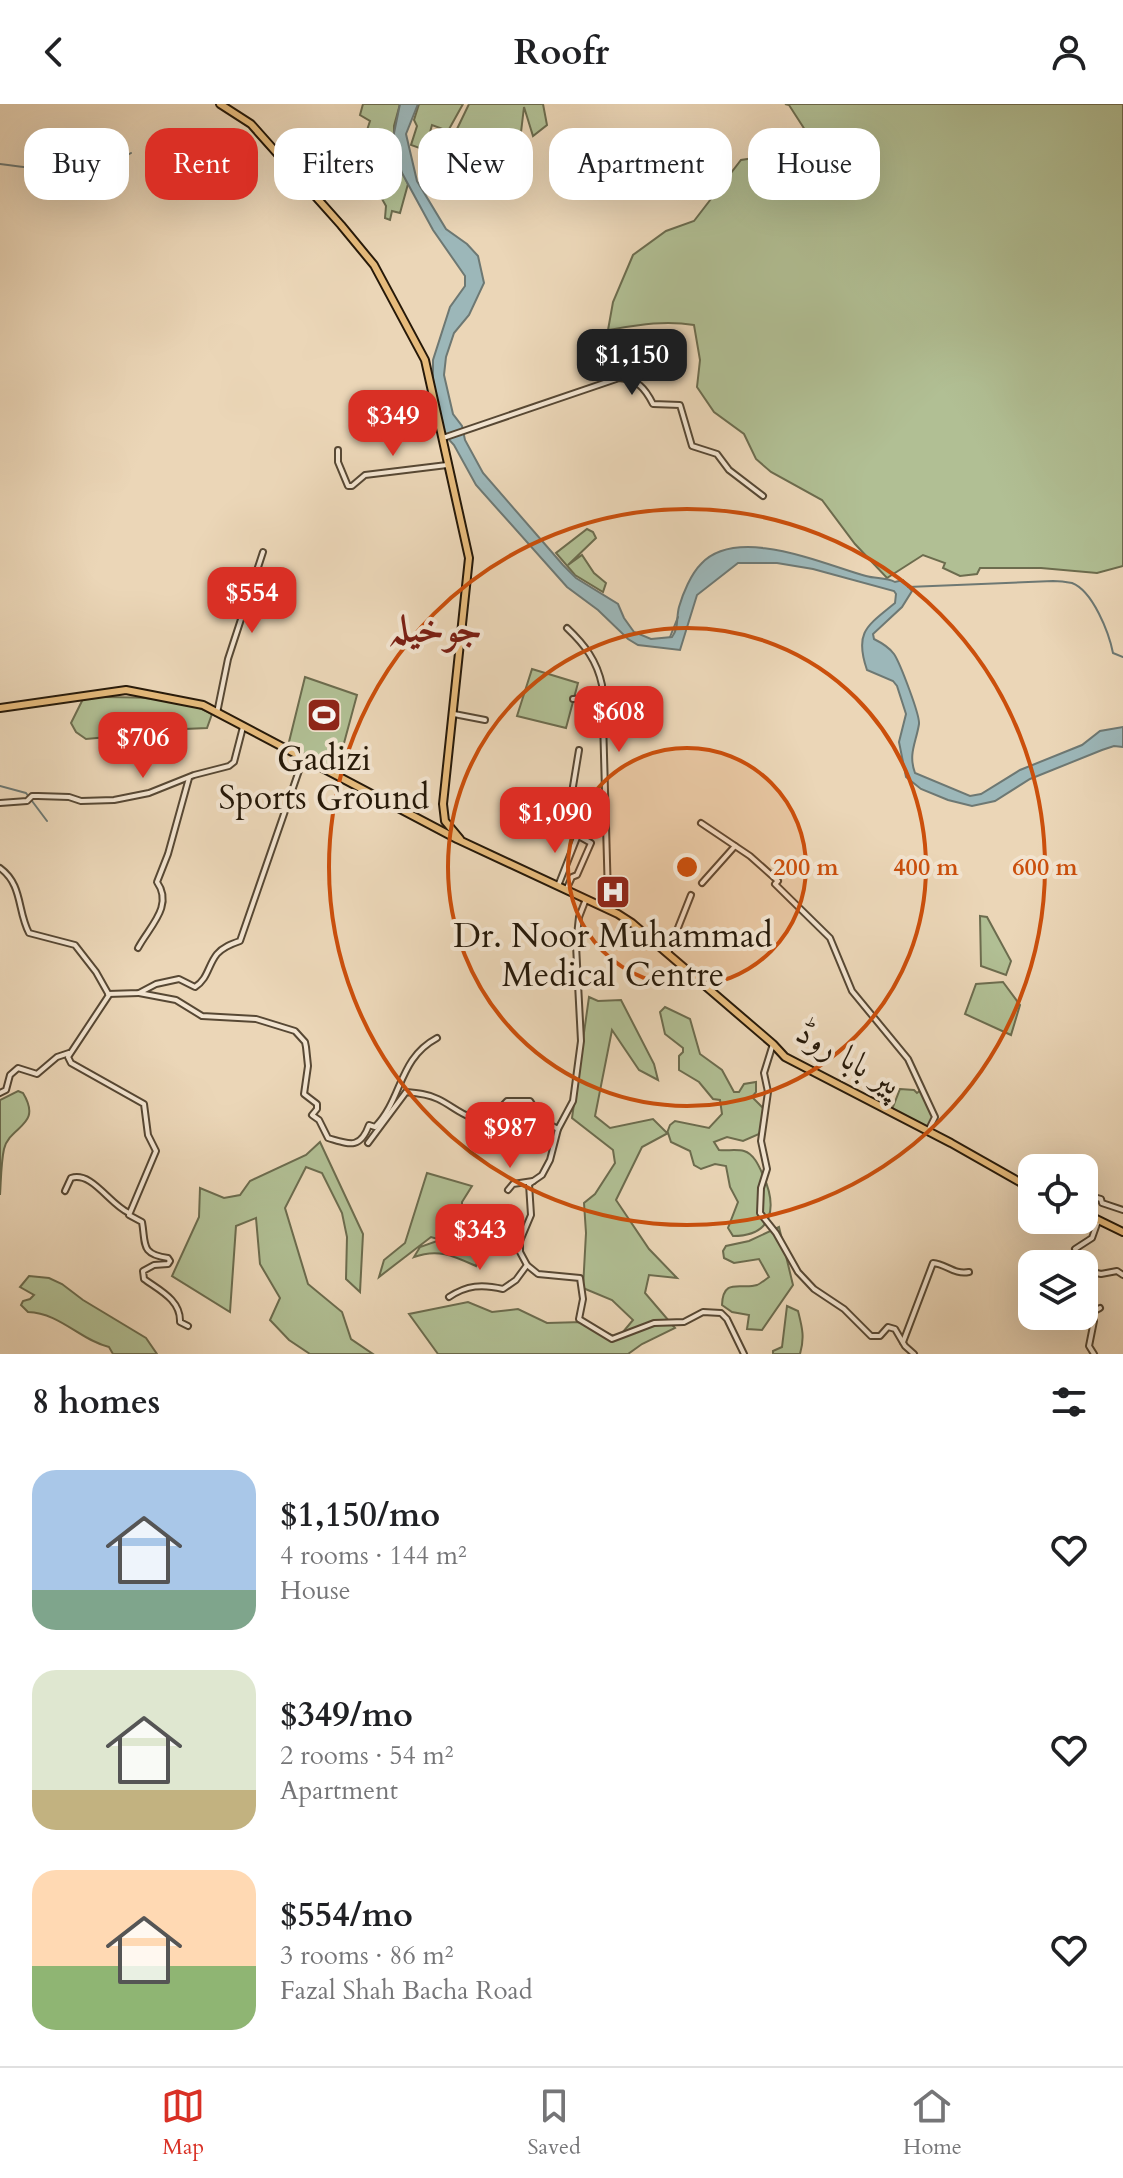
<!DOCTYPE html>
<meta charset="utf-8">
<style>
:root{--surface:#fff;--page:#f2f2f2;--text:#202124;--muted:#757577;--line:#e0e0e0;--accent:#d93025}
body{margin:0;font-family:Cardo,Amiri,serif;background:var(--page);color:var(--text);height:100vh;display:flex;flex-direction:column;font-size:30px;white-space:nowrap}
*{box-sizing:border-box;margin:0}
p{font-size:26px;color:var(--muted)}
.icon{flex:none;width:44px;height:44px;fill:none;stroke:currentColor;stroke-width:2;stroke-linecap:round;stroke-linejoin:round}
.map{position:relative;height:1250px;overflow:hidden}
.side{display:flex;flex-direction:column;background:var(--surface);flex:1}
.side>*{flex:none}
.guide{position:absolute;left:24px;top:24px;width:1076px;height:72px;display:flex;gap:16px}
.tools{position:absolute;left:1018px;top:1050px;display:grid;gap:16px}
.tools a{display:grid;place-items:center;width:80px;height:80px;border-radius:16px;background:var(--surface);box-shadow:0 8px 32px #0002;font-size:40px}
.price{position:absolute;translate:-50% -68px;padding:0 18px;border-radius:16px;background:var(--accent);color:#fff;font-size:26px;line-height:52px;filter:drop-shadow(0 2px 4px #0008)}
.price::after{content:'';position:absolute;left:50%;top:48px;width:24px;height:18px;margin-left:-12px;background:inherit;clip-path:polygon(0 0,100% 0,50% 100%)}
.price.current{background:#222;color:#fff}
ul{padding:0;list-style:none}
li{display:flex;align-items:center;gap:24px;height:200px;padding:0 32px}
li span{display:grid;place-items:center;flex:none;width:224px;height:160px;border-radius:24px;color:#555}
li>.icon{margin-inline-start:auto}
span .icon{width:96px;height:96px;fill:#fffc;stroke-width:1}
li b{font-size:34px}
h2{display:flex;justify-content:space-between;align-items:center;height:96px;padding:0 32px;font-size:34px}
.chip{padding:0 28px;border-radius:24px;background:var(--surface);box-shadow:0 8px 32px #0002;font-size:28px;line-height:72px}
.chip.current{background:var(--accent);color:#fff}
header{display:flex;justify-content:space-between;align-items:center;height:104px;padding:0 32px;background:var(--surface);font-size:36px;font-weight:700}
.dock{display:flex;justify-content:space-around;align-items:center;height:112px;border-top:2px solid var(--line);background:var(--surface);font-size:22px;color:var(--muted)}
.dock a{display:grid;justify-items:center;gap:4px}
.dock .current{color:var(--accent)}
.map>svg:first-child{display:block}
.green{fill:#b1bf94;stroke:#6c6c4e;stroke-width:2}
.water{fill:#9cb7b9;stroke:#6d7873;stroke-width:2}
.lines{fill:none;stroke-linecap:round;stroke-linejoin:round}
.stream{stroke:#6d7873;stroke-width:2}
.minor-casing{stroke:#574834;stroke-width:8}
.major-casing{stroke:#261909;stroke-width:10}
.minor{stroke:#f2e4d0;stroke-width:4}
.major{stroke:#e6bb7c;stroke-width:6}
.ring{fill:none;stroke:#cb4f0c;stroke-width:4}
.labels{text-anchor:middle;stroke-width:8;stroke-linejoin:round;paint-order:stroke}
.poi-label{font-size:34px;fill:#261909;stroke:#f2e4d0}
.street-label{font-size:34px;fill:#261909;stroke:#f2e4d0}
.quarter-label{font-size:38px;font-weight:bold;fill:#7a1f14;stroke:#f2e4d0}
.centre{fill:#cb4f0c;stroke:#f2e4d0;stroke-width:4}
.ring-label{font-size:24px;text-anchor:middle;font-weight:bold;fill:#cb4f0c;stroke:#f2e4d0;stroke-width:8;stroke-linejoin:round;paint-order:stroke}
</style>
<header><svg class="icon" aria-label="back" viewBox="0 0 24 24"><path d="M15 5l-7 7 7 7"/></svg>Roofr<svg class="icon" aria-label="person" viewBox="0 0 24 24"><circle cx="12" cy="8" r="4"/><path d="M4 21q1-7 8-7t8 7"/></svg></header>
<div class="map">
<svg width="1123" height="1250" viewBox="0 0 1123 1250">
<rect width="100%" height="100%" fill="#ebd6b7"/>
<filter id="stains"><feTurbulence type="fractalNoise" baseFrequency=".0025" numOctaves="4"/><feColorMatrix values="0 0 0 0 .2 0 0 0 0 .09 0 0 0 0 .02 0 0 0 .5 -.17"/></filter>
<radialGradient id="worn" r=".72"><stop offset=".6" stop-color="#630" stop-opacity="0"/><stop offset="1" stop-color="#630" stop-opacity=".3"/></radialGradient>
<!-- green -->
<g class="green">
<path d="M363 0H400L394 22V36L398 58 408 80 400 109 392 107 390 116 385 114 386 102 373 79 352 72 370 17 360 11Z"/>
<path d="M419 0H463L448 27 432 21 425 46 411 41 417 22 414 16Z"/>
<path d="M469 0H543L547 21 533 32 524 3 519 45 500 70 484 62 457 25Z"/>
<path d="M785 0H1123V462L1097 469 1041 464H980L977 470 960 472 943 464 945 459 923 451 887 474 855 440 822 396 771 368 756 355 744 330 714 308 697 283 700 256 694 221C664 216 638 221 608 226L613 198 633 151 666 127 694 117 741 56 780 50 807 29 789 1Z"/>
<path d="M587 425 593 428 596 434 568 461 582 451 594 469 606 479 603 488 575 471 556 449Z"/>
<path d="M532 565 578 579 566 624 517 612Z"/>
<path d="M305 573 357 591 337 665 288 642Z"/>
<path d="M96 593C133 593 179 592 212 610L207 624 116 628 108 633 86 635 76 628 71 619 83 595Z"/>
<path d="M980 812 987 813 1011 857 1006 871 981 862Z"/>
<path d="M1003 878 1020 901 1011 931 965 910 976 880Z"/>
<path d="M589 893 598 897 621 896 654 960 658 976 639 966 612 926 595 1012 610 1024 653 1015 667 1029 670 1021 675 1017 709 1024 722 1010 720 996 713 995 699 978 679 966V952L683 948V944L665 930 660 908 665 903 690 915 700 950 722 966 734 988H739L744 980 756 978V988L752 993 763 1004V1020L759 1030 743 1037 727 1033 714 1038 719 1046C726 1047 737 1045 744 1047 754 1050 759 1062 763 1071 777 1102 774 1132 733 1132L728 1124 738 1098 730 1083 726 1062 715 1060 701 1065 694 1061 690 1047 671 1038 668 1029 642 1043 616 1096 649 1145 677 1174 649 1171 645 1189 675 1224 642 1240 628 1250H438L409 1210 468 1198 492 1208 518 1205 547 1219 583 1218 618 1234 633 1216 612 1196 583 1184 586 1129 584 1099 595 1090 615 1059 613 1046 572 1014Z"/>
<path d="M900 985 914 986 917 989 922 985 935 1008 928 1027 891 1008Z"/>
<path d="M18 987 23 989C43 1022 10 1021 4 1045 1 1059 1 1076 0 1091V996Z"/>
<path d="M320 1038 363 1130 360 1188 346 1175 347 1133 342 1109 322 1069 306 1063 285 1104 308 1180 342 1208 351 1235 373 1250H310L289 1236 270 1216 280 1194 260 1160 256 1114 236 1122 230 1208 172 1172 199 1113 200 1084 224 1094 240 1091 250 1077 306 1051Z"/>
<path d="M427 1069 472 1082 462 1098V1113L488 1123 476 1162C454 1152 438 1144 414 1153L420 1143 437 1137 452 1139 431 1133 379 1173 384 1156 405 1139Z"/>
<path d="M779 1123 793 1181 762 1226 747 1225 749 1211 732 1208 722 1201C723 1173 741 1186 757 1181 760 1180 766 1175 769 1173L759 1155 734 1159 724 1154 723 1147 726 1142 749 1137Z"/>
<path d="M29 1172 49 1174 62 1180 83 1196 146 1234 157 1250H113L109 1243C80 1236 60 1209 28 1208L21 1201 23 1197 30 1195 34 1191 20 1183Z"/>
<path d="M787 1202 798 1207C802 1223 805 1233 800 1250H773V1247L782 1243Z"/>
</g>
<!-- water -->
<path class="water" d="M400 0H418L406 30 417 77 446 125 467 140 478 152 484 179 469 211 454 229 446 253 444 271 453 310 462 322 465 336 483 369 563 461 576 474 618 500 624 514 634 528 651 535 672 533C679 524 676 514 679 503 683 489 691 470 701 460 737 421 823 460 866 472 876 475 886 473 895 478L903 476 912 487 902 503 873 530 874 535C882 539 889 543 894 550 900 559 920 611 919 620 916 639 908 650 915 669L970 692 981 690 1020 666 1082 641 1100 627 1123 623V643L1114 642 1102 646 1030 675 995 697 972 702 948 696 921 685 906 673 899 638 906 610 897 582 893 577 867 566C854 528 867 522 895 499L896 490 894 487 813 465 777 459H738L697 491 680 546 638 541 628 535 598 506 567 483 476 381 454 341 443 329 433 277V256L450 203 465 182V172L433 126 402 69 395 47 394 29Z"/>
<g class="lines">
<!-- stream -->
<g class="stream">
<path d="M0 60C42 66 93 73 131 49"/>
<path d="M908 483 1053 477C1059 477 1067 478 1072 479 1093 487 1109 529 1113 549L1123 553"/>
<path d="M670 533 678 513"/>
<path d="M0 682 26 689 47 717"/>
</g>
<!-- minor casing -->
<g class="minor-casing">
<g id="minor">
<path d="M443 334 619 274C637 275 645 284 653 300L680 301 692 342 717 350 729 366 763 392"/>
<path d="M338 346V358L348 382H352L365 371 447 361"/>
<path d="M567 524C585 541 597 557 602 581L608 792 601 799 604 801"/>
<path d="M573 595 603 593"/>
<path d="M217 609 228 555 263 448"/>
<path d="M454 610 485 616"/>
<path d="M0 699 27 697 32 692H38L69 693 81 697 114 696 149 689 194 671 229 662 234 658 243 623"/>
<path d="M701 719 750 752 778 777 775 780 830 834 852 887 908 955 935 1013 928 1027"/>
<path d="M0 764C23 781 17 806 29 829L75 841 96 868 109 891 68 953 71 959 144 1000 148 1031 156 1047 129 1111 142 1118C146 1140 140 1150 168 1154L170 1157 168 1160 154 1161 143 1167 144 1175C159 1186 181 1196 180 1218L188 1222"/>
<path d="M702 779 735 742"/>
<path d="M558 782 578 731"/>
<path d="M566 786 572 773 577 771 591 739 566 725 579 646"/>
<path d="M586 795 579 813 576 841 581 937 573 997 558 1025 550 1056 542 1071 529 1080 531 1111 520 1137V1148L527 1161 538 1170 580 1174 583 1195 579 1215 612 1235 654 1219 684 1218 703 1208 721 1209 727 1215 744 1250"/>
<path d="M138 844C149 823 174 802 157 778L168 750 189 674"/>
<path d="M668 849 691 791"/>
<path d="M139 889 176 896 202 912 256 915 295 927 305 938 306 943 308 962 304 990 317 1000V1005L312 1011 319 1016 328 1034C349 1040 360 1046 369 1021L375 1023C403 994 398 955 437 934"/>
<path d="M108 890 139 889 156 880 179 875 195 883C208 875 208 861 217 850 223 843 231 840 240 837L303 655"/>
<path d="M773 940 764 969 768 988 761 1037 767 1065 761 1084 760 1109 776 1129 798 1168 814 1185 844 1205 871 1232H880L888 1223 895 1225 905 1242 914 1250"/>
<path d="M0 989 6 986 10 971 18 964 37 970 57 953 69 949"/>
<path d="M368 1039 406 988C417 989 428 990 438 995 457 1004 468 1019 491 1014L507 997H530L543 1017 558 1025"/>
<path d="M508 1086 513 1080 533 1077"/>
<path d="M65 1087 71 1074C92 1067 109 1100 129 1109"/>
<path d="M1084 1101 1092 1098 1094 1093 1101 1095 1102 1099 1123 1106"/>
<path d="M1075 1145 1092 1134 1098 1117"/>
<path d="M1084 1166 1101 1170 1117 1167 1123 1171"/>
<path d="M449 1193C467 1181 482 1180 503 1185L516 1176 527 1161"/>
<path d="M1084 1200 1094 1217 1089 1242 1094 1250"/>
<path d="M1089 1210 1100 1204"/>
<path d="M903 1238 933 1159C946 1160 954 1171 969 1168"/>
</g>
</g>
<!-- major casing -->
<g class="major-casing">
<g id="major">
<path d="M220 0 251 20 341 121 374 161 425 256 469 454 443 700 445 717 460 735"/>
<path d="M0 604 126 586 203 601 457 735 618 810 632 819 773 940 785 953 951 1039 1032 1085"/>
<path d="M1084 1109 1123 1128"/>
</g>
</g>
<!-- minor -->
<use href="#minor" class="minor"/>
<!-- major -->
<use href="#major" class="major"/>
</g>
<!-- distance rings -->
<circle cx="687" cy="763" r="119" fill="#cb4f0c" fill-opacity=".12"/>
<g class="ring">
<circle cx="687" cy="763" r="119"/>
<circle cx="687" cy="763" r="239"/>
<circle cx="687" cy="763" r="358"/>
</g>
<!-- icons -->
<defs>
<g id="stadium-square" transform="scale(1.8)"><rect x="-9" y="-9" width="18" height="18" rx="4" fill="#8f2418" stroke="#f2e4d0"/><path d="M0-5a6.5 5 0 1 0 0 10a6.5 5 0 1 0 0-10ZM-3.5-1.8h7v3.6h-7Z" fill="#fff"/></g>
<g id="hospital-square" transform="scale(1.8)"><rect x="-9" y="-9" width="18" height="18" rx="4" fill="#8f2418" stroke="#f2e4d0"/><path d="M-5-5h3v3.5h4V-5h3V5h-3V1.5h-4V5h-3Z" fill="#fff"/></g>
</defs>
<g fill-rule="evenodd">
<use href="#stadium-square" x="324" y="611"/>
<use href="#hospital-square" x="613" y="788"/>
</g>
<g class="labels">
<!-- poi labels -->
<g class="poi-label">
<text x="324" y="666">Gadizi<tspan x="324" dy="39">Sports Ground</tspan></text>
<text x="613" y="843">Dr. Noor Muhammad<tspan x="613" dy="39">Medical Centre</tspan></text>
</g>
<!-- street labels -->
<g class="street-label">
<text transform="translate(849 953) rotate(30)" y="12">پیر بابا روڈ</text>
</g>
<!-- quarter labels -->
<g class="quarter-label">
<text x="435" y="537">جوخیلہ</text>
</g>
</g>
<circle cx="687" cy="763" r="12" class="centre"/>
<g class="ring-label">
<text x="806" y="771">200 m</text>
<text x="926" y="771">400 m</text>
<text x="1045" y="771">600 m</text>
</g>
<rect width="100%" height="100%" filter="url(#stains)"/>
<rect width="100%" height="100%" fill="url(#worn)"/>
</svg>
<div class="tools">
<a><svg class="icon" aria-label="locate" viewBox="0 0 24 24"><circle cx="12" cy="12" r="6"/><path d="M12 2v4M12 18v4M2 12h4M18 12h4"/></svg></a>
<a><svg class="icon" aria-label="layers" viewBox="0 0 24 24"><path d="M12 4l9 5-9 5-9-5zM3 14l9 5 9-5"/></svg></a>
</div>
<b class="price current" style="left:632px;top:293px">$1,150</b>
<b class="price" style="left:393px;top:354px">$349</b>
<b class="price" style="left:252px;top:531px">$554</b>
<b class="price" style="left:619px;top:650px">$608</b>
<b class="price" style="left:143px;top:676px">$706</b>
<b class="price" style="left:555px;top:751px">$1,090</b>
<b class="price" style="left:510px;top:1066px">$987</b>
<b class="price" style="left:480px;top:1168px">$343</b>
<div class="guide">
<a class="chip">Buy</a>
<a class="chip current">Rent</a>
<a class="chip">Filters</a>
<a class="chip">New</a>
<a class="chip">Apartment</a>
<a class="chip">House</a>
</div>
</div>
<section class="side">
<h2>8 homes<svg class="icon" aria-label="filters" viewBox="0 0 24 24"><path d="M4 7h16M4 17h16"/><circle cx="9" cy="7" r="2"/><circle cx="15" cy="17" r="2"/></svg></h2>
<ul>
<li><span style="background:linear-gradient(#a9c7e8 75%,#7fa58c 0)"><svg class="icon" aria-label="home" viewBox="0 0 24 24"><path d="M3 11l9-7 9 7M6 9v11h12V9"/></svg></span><div><b>$1,150/mo</b><p>4 rooms · 144 m²</p><p>House</p></div><svg class="icon" aria-label="heart" viewBox="0 0 24 24"><path d="M12 20l-8-8c-3-5 5-10 8-4 3-6 11-1 8 4z"/></svg></li>
<li><span style="background:linear-gradient(#dfe7d0 75%,#c2b280 0)"><svg class="icon" aria-label="home" viewBox="0 0 24 24"><path d="M3 11l9-7 9 7M6 9v11h12V9"/></svg></span><div><b>$349/mo</b><p>2 rooms · 54 m²</p><p>Apartment</p></div><svg class="icon" aria-label="heart" viewBox="0 0 24 24"><path d="M12 20l-8-8c-3-5 5-10 8-4 3-6 11-1 8 4z"/></svg></li>
<li><span style="background:linear-gradient(#ffd9b3 60%,#8fb573 0)"><svg class="icon" aria-label="home" viewBox="0 0 24 24"><path d="M3 11l9-7 9 7M6 9v11h12V9"/></svg></span><div><b>$554/mo</b><p>3 rooms · 86 m²</p><p>Fazal Shah Bacha Road</p></div><svg class="icon" aria-label="heart" viewBox="0 0 24 24"><path d="M12 20l-8-8c-3-5 5-10 8-4 3-6 11-1 8 4z"/></svg></li>
</ul>
</section>
<nav class="dock">
<a class="current"><svg class="icon" aria-label="map" viewBox="0 0 24 24"><path d="M3 6l6-2 6 2 6-2v14l-6 2-6-2-6 2zM9 4v14M15 6v14"/></svg>Map</a>
<a><svg class="icon" aria-label="saved" viewBox="0 0 24 24"><path d="M7 4h10v16l-5-4-5 4z"/></svg>Saved</a>
<a><svg class="icon" aria-label="home" viewBox="0 0 24 24"><path d="M3 11l9-7 9 7M6 9v11h12V9"/></svg>Home</a>
</nav>
